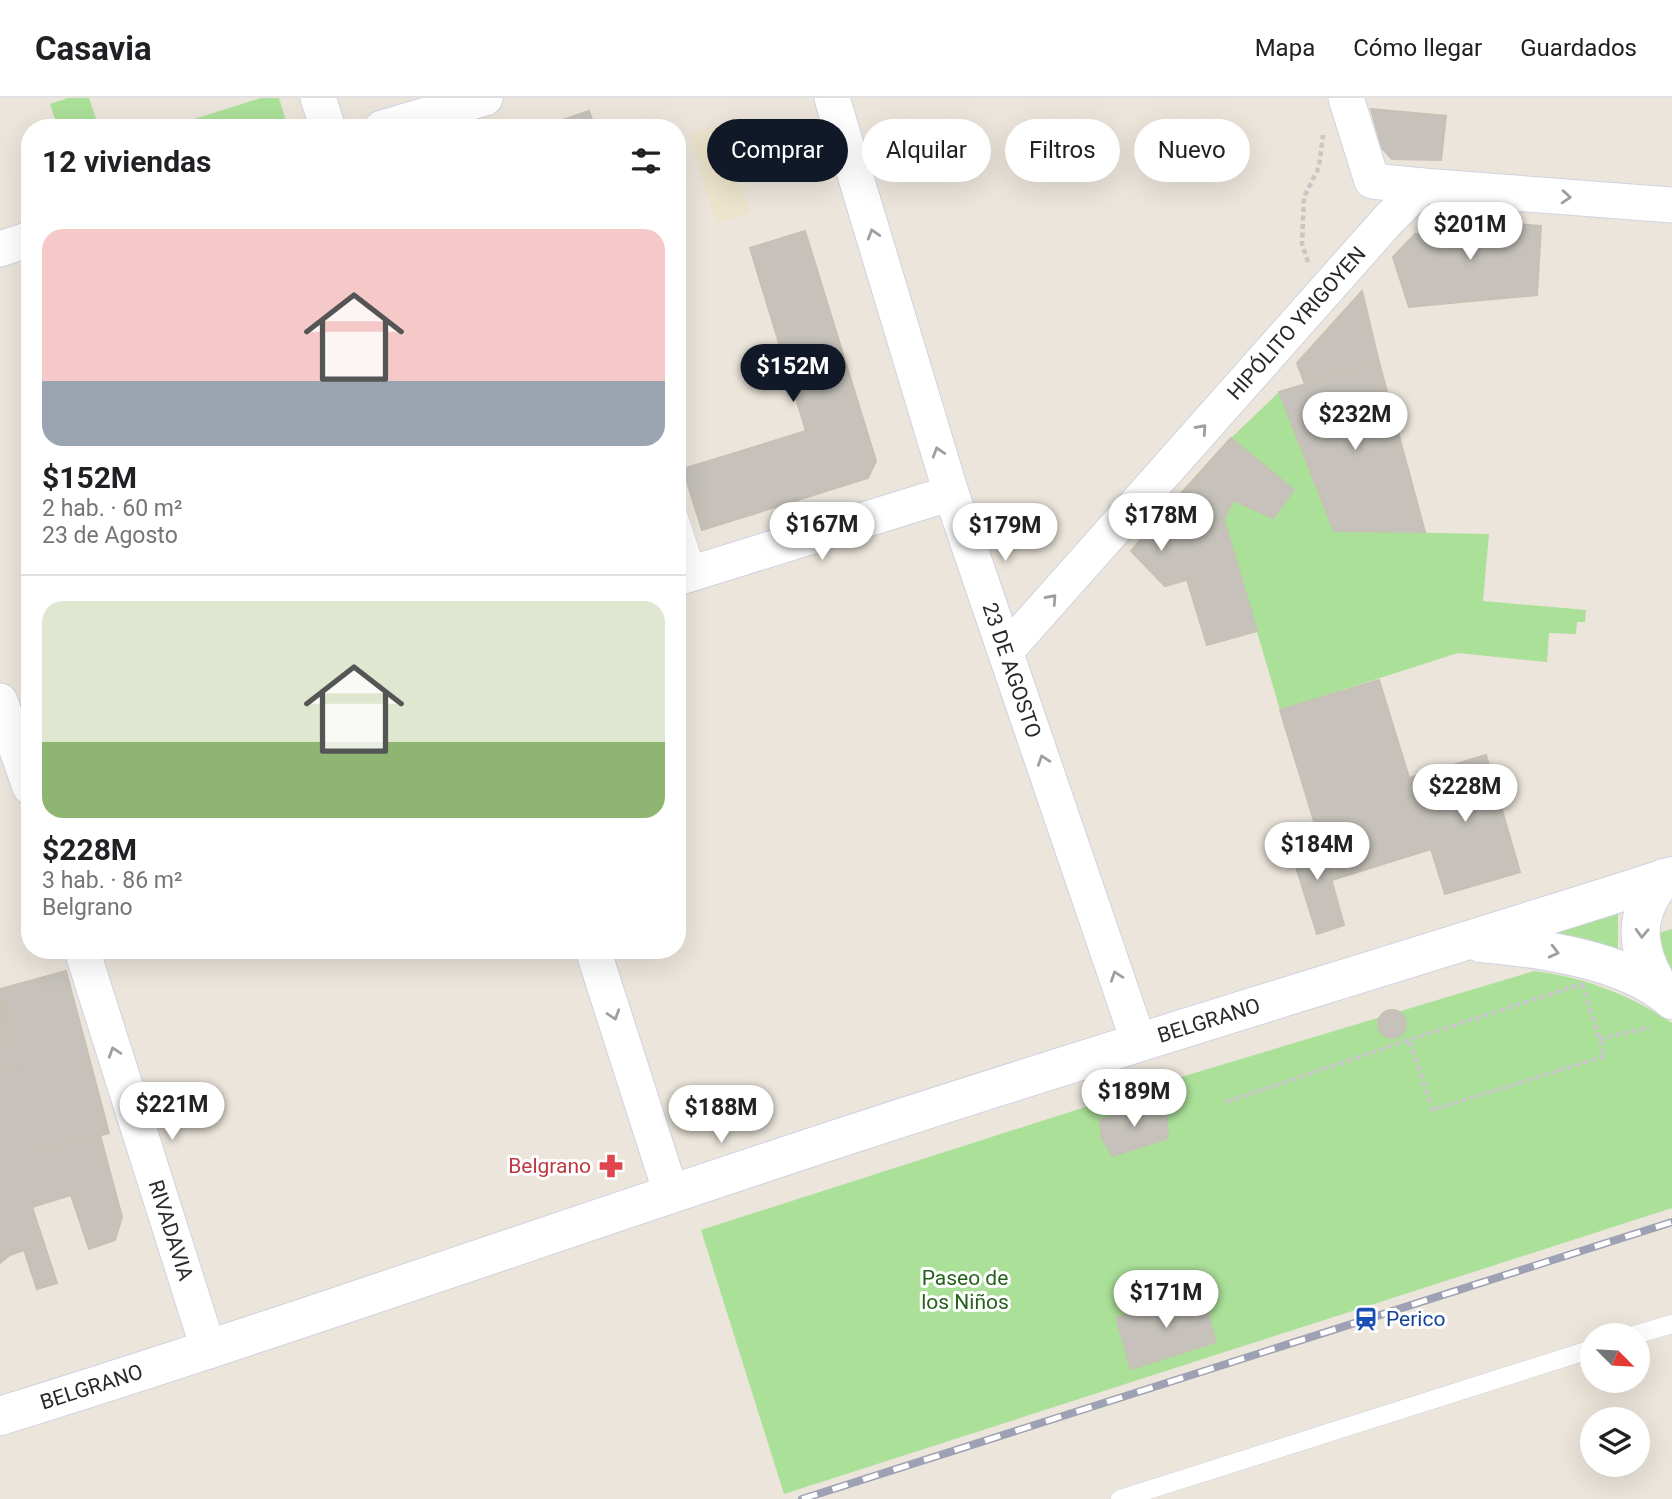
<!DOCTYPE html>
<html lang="es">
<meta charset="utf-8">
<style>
:root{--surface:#fff;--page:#f2f2f2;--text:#202124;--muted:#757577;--line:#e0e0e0;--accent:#111827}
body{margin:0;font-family:Roboto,sans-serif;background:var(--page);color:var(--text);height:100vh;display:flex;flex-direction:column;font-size:26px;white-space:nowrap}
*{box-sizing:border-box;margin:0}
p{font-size:23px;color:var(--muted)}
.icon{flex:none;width:38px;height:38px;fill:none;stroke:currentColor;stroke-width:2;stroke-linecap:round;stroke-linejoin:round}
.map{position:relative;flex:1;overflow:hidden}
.drawer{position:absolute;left:21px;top:21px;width:665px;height:840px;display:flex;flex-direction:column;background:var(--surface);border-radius:28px;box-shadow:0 7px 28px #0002}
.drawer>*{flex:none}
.guide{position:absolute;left:707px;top:21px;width:665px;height:63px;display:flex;gap:14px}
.needle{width:46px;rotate:114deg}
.tools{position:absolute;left:1580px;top:1225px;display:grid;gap:14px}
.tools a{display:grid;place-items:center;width:70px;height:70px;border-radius:50%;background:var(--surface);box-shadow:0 7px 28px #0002;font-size:35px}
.price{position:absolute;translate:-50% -60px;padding:0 16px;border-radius:24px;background:#fff;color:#222;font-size:23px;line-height:46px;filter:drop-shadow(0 2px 4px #0008)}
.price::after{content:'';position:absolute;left:50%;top:42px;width:21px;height:16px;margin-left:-10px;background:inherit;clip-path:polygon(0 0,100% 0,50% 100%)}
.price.selected{background:var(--accent);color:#fff}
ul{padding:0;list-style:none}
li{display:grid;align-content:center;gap:14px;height:371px;padding:0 21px}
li+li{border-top:2px solid var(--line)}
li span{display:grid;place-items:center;height:217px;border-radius:21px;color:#555}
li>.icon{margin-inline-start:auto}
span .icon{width:126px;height:126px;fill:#fffc;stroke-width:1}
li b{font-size:30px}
h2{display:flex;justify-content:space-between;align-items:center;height:84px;padding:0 21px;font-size:30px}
.tag{padding:0 24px;border-radius:32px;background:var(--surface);box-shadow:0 7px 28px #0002;font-size:24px;line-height:63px}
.tag.selected{background:var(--accent);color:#fff}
header{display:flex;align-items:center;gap:42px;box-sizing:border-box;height:98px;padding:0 35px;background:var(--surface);border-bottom:2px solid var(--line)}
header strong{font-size:33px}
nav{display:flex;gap:38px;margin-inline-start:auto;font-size:24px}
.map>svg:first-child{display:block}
.education{fill:#ece4cb}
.green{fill:#abe099}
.building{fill:#c6c2bb;stroke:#c6c1b5;stroke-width:2}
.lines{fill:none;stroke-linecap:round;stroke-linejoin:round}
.service-casing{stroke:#d1d2e1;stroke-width:19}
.minor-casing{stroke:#d1d2e1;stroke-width:37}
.secondary-casing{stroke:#d1d2e1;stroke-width:40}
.path{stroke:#c7c7c7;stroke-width:4.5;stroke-dasharray:5 3.5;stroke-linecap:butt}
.service{stroke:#fff;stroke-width:18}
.minor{stroke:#fff;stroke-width:35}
.secondary{stroke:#fff;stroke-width:38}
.rail-casing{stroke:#9ea0b3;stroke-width:8}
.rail{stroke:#fff;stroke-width:5;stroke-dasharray:16;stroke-linecap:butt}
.oneway{stroke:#9f9f9f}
.labels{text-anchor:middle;stroke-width:6;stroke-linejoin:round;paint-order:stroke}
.street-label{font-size:21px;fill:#292929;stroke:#fff}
.health-label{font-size:21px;fill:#be3a42;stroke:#fff;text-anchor:end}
.park-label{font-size:21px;fill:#25631c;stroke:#fff}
.transit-label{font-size:21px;fill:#164399;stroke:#fff;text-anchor:start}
</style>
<header>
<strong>Casavia</strong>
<nav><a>Mapa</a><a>Cómo llegar</a><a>Guardados</a></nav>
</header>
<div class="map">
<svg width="1672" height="1401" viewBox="0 0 1672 1401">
<rect width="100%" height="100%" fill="#ebe5db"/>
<!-- education -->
<path class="education" d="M721 27 750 115 716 126 690 36Z"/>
<!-- green -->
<g class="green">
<path d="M68 0H89L99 30H58L50 6Z"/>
<path d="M261 0H279L288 30H166Z"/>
<path d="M1279 294 1334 433 1489 436 1483 503 1586 512 1585 524H1577L1576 536 1549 535 1547 564 1458 555 1280 612 1224 422 1233 402 1273 420 1231 340Z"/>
<path d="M1618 801V856L1534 831Z"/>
<path d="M1672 831V893L1646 839Z"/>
<path d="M1534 873C1584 879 1630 897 1672 925V1110L784 1396 701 1132 1151 988Z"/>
</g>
<!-- building -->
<g class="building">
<path d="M1371 11 1446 18 1441 62 1392 61 1382 50Z"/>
<path d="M589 13 595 30H539Z"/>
<path d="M1439 120 1541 128 1537 197 1409 209 1393 159 1415 136 1430 138 1428 126Z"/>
<path d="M805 133 876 363 868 380 702 432 683 371 806 333 750 150Z"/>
<path d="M1362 193 1379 264 1305 286 1297 265Z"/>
<path d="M1379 264 1425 434 1334 433 1279 294Z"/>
<path d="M1231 340 1294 392 1273 420 1233 402 1224 422 1176 401Z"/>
<path d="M1176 401 1224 422 1257 533 1207 547 1166 413Z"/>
<path d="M1166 413 1186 482 1165 488 1131 453Z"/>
<path d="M1379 582 1431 751 1332 782 1280 612Z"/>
<path d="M1486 657 1520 774 1445 796 1409 680Z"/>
<path d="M1318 734 1344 827 1317 836 1288 743Z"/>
<path d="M66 873 109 1035 41 1053 0 891Z"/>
<path d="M0 897 19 968 0 974Z"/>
<circle cx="1392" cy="926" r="14"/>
<path d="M19 968 41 1053 100 1037 122 1119 115 1142 89 1151 71 1097 32 1109 57 1185 37 1191 24 1152 10 1157 0 1165V974Z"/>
<path d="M1156 1004 1167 1020 1168 1040 1113 1058 1102 1041 1100 1022Z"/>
<path d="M1202 1194 1216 1244 1131 1271 1116 1220Z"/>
</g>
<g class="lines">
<!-- service casing -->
<g class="service-casing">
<g id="service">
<path d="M677 413 697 474"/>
<path d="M1635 1237 1672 1226"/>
<path d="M1120 1401 1592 1251"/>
</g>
</g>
<!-- minor casing -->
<g class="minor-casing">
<g id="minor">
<path d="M318 0 328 30"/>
<path id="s1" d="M832 0 951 395 1138 942"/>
<path d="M1346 0 1372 83 1422 88"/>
<path d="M382 30 485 0"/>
<path d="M0 151 30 141"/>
<path d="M677 480 951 395"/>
<path id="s2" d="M1006 553 1388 122 1422 88 1672 107"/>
<path d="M0 603 30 689"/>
<path id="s3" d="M82 852 209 1253"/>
<path d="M593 852 671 1095"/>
</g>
</g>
<!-- secondary casing -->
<g class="secondary-casing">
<g id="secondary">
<path d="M1481 845C1540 850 1627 862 1672 902"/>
<path d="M1660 891C1636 852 1631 817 1664 780"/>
<path id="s4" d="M0 1318C287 1229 570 1128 855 1035 1126 946 1400 865 1672 778"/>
</g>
</g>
<!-- path -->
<g class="path">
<path d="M1308 164 1302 146 1304 99 1319 69 1323 37"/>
<path d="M1582 886 1605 958 1433 1012 1409 942Z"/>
<path d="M1599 941 1650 929"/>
<path d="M1226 1004 1409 942"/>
</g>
<!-- service -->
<use href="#service" class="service"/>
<!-- minor -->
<use href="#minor" class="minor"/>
<!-- secondary -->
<use href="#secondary" class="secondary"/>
<!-- rail casing -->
<g class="rail-casing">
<path id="rail" d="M802 1401 1672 1124"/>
</g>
<!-- rail -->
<use href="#rail" class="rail"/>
</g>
<!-- one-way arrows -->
<defs><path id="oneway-chevron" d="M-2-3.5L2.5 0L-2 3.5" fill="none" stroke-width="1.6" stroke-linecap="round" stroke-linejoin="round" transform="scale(1.75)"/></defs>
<g class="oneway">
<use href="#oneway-chevron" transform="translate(1566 99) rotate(4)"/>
<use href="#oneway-chevron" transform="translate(873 136) rotate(-107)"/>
<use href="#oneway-chevron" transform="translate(1202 331) rotate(-48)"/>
<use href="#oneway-chevron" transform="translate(938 354) rotate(-107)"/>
<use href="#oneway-chevron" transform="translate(1052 501) rotate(-48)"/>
<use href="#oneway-chevron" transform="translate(1043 662) rotate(-109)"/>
<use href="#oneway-chevron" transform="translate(1642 835) rotate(92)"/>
<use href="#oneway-chevron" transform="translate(1554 854) rotate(14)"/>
<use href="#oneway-chevron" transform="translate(1116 878) rotate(-109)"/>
<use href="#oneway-chevron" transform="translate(614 917) rotate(72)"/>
<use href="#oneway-chevron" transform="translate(114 954) rotate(-108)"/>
</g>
<!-- icons -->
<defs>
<g id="pharmacy-bare" transform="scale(1.89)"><path d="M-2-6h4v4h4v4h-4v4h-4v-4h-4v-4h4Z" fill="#e0444e" stroke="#fff" stroke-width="2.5" paint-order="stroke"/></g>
<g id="station-bare" transform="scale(1.89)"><path d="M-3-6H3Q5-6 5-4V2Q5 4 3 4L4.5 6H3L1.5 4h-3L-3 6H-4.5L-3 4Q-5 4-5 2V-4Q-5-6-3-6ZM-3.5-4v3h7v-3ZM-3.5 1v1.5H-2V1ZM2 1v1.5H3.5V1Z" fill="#1a4fb4" stroke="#fff" stroke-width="2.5" paint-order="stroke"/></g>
</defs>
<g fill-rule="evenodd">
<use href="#pharmacy-bare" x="611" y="1068"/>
<use href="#station-bare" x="1366" y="1221"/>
</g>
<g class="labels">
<!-- street labels -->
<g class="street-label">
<text dy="7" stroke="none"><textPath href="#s2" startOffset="438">HIPÓLITO YRIGOYEN</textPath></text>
<text dy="7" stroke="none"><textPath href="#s1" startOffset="600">23 DE AGOSTO</textPath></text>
<text dy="7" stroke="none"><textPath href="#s4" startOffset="1272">BELGRANO</textPath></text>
<text dy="7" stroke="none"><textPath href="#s3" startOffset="294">RIVADAVIA</textPath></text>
<text dy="7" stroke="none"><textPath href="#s4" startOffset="96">BELGRANO</textPath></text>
</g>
<!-- health labels -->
<g class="health-label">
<text x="591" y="1075">Belgrano</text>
</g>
<!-- park labels -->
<g class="park-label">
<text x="965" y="1187">Paseo de<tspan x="965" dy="24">los Niños</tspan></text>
</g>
<!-- transit labels -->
<g class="transit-label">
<text x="1386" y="1228">Perico</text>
</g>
</g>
</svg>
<div class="tools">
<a><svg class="needle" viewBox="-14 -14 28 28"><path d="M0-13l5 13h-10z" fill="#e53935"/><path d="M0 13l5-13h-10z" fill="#757577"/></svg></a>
<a><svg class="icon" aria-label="layers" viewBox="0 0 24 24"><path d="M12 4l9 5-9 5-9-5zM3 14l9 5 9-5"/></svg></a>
</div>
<b class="price" style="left:1470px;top:164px">$201M</b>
<b class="price selected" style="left:793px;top:306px">$152M</b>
<b class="price" style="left:1355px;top:354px">$232M</b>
<b class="price" style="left:1161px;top:455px">$178M</b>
<b class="price" style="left:822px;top:464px">$167M</b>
<b class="price" style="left:1005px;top:465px">$179M</b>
<b class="price" style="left:1465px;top:726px">$228M</b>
<b class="price" style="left:1317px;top:784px">$184M</b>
<b class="price" style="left:1134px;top:1031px">$189M</b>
<b class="price" style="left:172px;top:1044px">$221M</b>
<b class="price" style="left:721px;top:1047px">$188M</b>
<b class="price" style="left:1166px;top:1232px">$171M</b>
<div class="guide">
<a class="tag selected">Comprar</a>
<a class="tag">Alquilar</a>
<a class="tag">Filtros</a>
<a class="tag">Nuevo</a>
</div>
<section class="drawer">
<h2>12 viviendas<svg class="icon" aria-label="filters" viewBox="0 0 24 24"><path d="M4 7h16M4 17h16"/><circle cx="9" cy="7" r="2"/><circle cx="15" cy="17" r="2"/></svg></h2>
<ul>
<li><span style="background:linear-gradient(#f6c9c9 70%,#9aa5b1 0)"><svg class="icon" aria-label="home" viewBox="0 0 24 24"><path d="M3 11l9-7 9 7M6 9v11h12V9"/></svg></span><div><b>$152M</b><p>2 hab. · 60 m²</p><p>23 de Agosto</p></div></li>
<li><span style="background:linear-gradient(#dfe7d0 65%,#8fb573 0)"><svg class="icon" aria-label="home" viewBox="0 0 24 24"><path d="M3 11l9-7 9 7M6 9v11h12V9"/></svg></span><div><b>$228M</b><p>3 hab. · 86 m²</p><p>Belgrano</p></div></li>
</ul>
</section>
</div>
